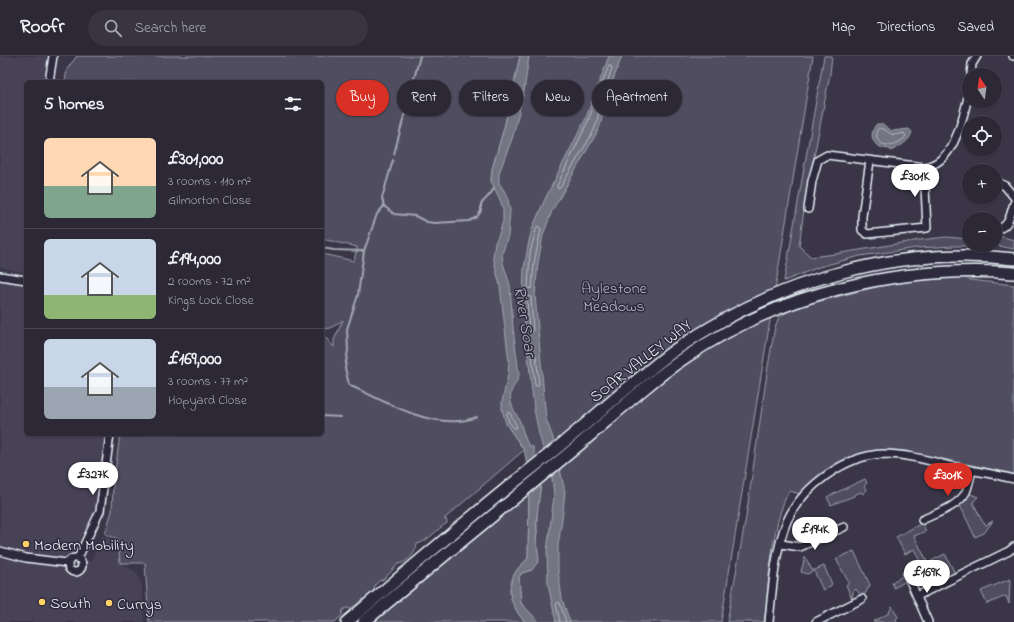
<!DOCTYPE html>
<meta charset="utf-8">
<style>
:root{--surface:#2c2836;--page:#383442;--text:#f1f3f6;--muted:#a6a6ad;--line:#484451;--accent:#d93025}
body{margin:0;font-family:"Indie Flower",sans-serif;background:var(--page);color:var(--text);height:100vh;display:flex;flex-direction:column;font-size:15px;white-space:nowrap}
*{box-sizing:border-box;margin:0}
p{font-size:13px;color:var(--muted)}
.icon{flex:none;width:22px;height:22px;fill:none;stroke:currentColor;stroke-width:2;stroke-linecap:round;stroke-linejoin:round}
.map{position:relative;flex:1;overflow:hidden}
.panel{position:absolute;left:24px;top:24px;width:300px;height:356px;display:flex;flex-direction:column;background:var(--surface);border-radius:6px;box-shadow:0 1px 3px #0004,0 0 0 1px var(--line)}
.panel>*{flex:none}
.guide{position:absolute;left:336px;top:24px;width:380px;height:36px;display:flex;gap:8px}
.needle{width:26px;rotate:347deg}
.fabs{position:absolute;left:962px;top:12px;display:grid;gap:8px}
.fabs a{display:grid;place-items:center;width:40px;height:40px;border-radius:50%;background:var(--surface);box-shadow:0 1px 3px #0004,0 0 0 1px var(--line);font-size:20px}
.price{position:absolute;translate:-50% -34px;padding:0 9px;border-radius:14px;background:#fff;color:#222;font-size:13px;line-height:26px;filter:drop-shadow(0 1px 2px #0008)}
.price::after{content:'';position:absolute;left:50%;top:24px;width:12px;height:9px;margin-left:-6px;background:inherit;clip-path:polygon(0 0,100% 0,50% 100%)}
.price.current{background:var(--accent);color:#fff}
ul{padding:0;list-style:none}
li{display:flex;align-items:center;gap:12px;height:100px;padding:0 20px}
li+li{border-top:1px solid var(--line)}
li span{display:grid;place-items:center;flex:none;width:112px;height:80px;border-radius:6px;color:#555}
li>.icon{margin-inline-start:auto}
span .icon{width:48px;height:48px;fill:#fffc;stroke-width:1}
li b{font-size:17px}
h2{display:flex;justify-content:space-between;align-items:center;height:48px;padding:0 20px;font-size:17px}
.chip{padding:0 14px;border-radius:18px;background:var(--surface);box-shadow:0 1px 3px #0004,0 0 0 1px var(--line);font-size:14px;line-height:36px}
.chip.current{background:var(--accent);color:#fff}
header{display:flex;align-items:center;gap:24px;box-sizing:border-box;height:56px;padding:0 20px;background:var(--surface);border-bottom:1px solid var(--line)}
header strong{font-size:19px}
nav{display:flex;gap:22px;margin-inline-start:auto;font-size:14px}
.search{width:280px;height:36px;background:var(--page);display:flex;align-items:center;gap:10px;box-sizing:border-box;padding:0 14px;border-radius:22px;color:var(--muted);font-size:15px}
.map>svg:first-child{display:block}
.built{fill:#464354}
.green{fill:#504e5f;stroke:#9ca0ac}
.water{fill:#737482;stroke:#a2a6b1}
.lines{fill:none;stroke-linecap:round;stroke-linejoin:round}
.shore{stroke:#b9bfc9;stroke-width:1}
.stream{stroke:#a2a6b1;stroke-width:2}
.minor-casing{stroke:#e8f1f8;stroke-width:10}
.highway-casing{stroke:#e8f1f8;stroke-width:14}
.minor{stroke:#2f2a3d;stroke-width:7}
.highway{stroke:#2f2a3d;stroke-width:11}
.poi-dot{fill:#ffd166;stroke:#2f2a3d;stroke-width:1.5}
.labels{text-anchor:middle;stroke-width:3;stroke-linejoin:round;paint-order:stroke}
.park-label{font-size:16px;fill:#b3b8c2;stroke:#2f2a3d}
.street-label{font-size:16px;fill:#e8f1f8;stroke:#2f2a3d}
.poi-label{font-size:16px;fill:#e8f1f8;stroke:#2f2a3d;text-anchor:start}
.water-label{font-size:17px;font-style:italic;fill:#aeb2bd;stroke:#2f2a3d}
</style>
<header>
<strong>Roofr</strong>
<div class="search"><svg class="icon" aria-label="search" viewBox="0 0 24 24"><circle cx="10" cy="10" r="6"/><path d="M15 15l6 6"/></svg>Search here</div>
<nav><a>Map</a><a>Directions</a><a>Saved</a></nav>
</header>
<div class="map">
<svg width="1014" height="566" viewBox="0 0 1014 566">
<rect width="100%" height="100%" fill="#3a3648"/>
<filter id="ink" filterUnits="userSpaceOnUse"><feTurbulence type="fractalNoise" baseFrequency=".025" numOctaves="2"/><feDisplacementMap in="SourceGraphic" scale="8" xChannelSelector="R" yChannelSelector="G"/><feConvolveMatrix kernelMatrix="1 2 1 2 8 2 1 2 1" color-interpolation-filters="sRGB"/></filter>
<g filter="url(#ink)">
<!-- built -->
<g class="built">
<path d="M0 0H49L45 26H26V217L0 211Z"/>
<path d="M0 225 26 228V378H114L104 452 83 501 86 505H91L102 480 118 485 120 506 137 517 142 530 144 566H0Z"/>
</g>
<!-- green -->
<g class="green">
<path d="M77 0H520L504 72 492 113 491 125 523 0H813L721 566H536L521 547 519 534V521L522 517 532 514 537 476V452L541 427 528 392 506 368 524 394 444 463H446L447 467C437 473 427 486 417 488 416 497 407 507 398 508L384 523 379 525 375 529 374 534 371 538 350 553 347 552 343 554 342 559 335 566H149L145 507H120L118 483 105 478 112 455 113 431 120 378H322V279L324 280 334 291V284L343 264 331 272 322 273V198L354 205 357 191 322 183V26H65L67 13Z"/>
<path d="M824 0H832L830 18 805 147 799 190 811 201 835 198 920 184 946 181 969 183V189H995V181H1003L1014 184V193L994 189 954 190 917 192 860 200 819 211 784 225Z"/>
<path d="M965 221 970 224 1014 229V418L906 395C863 390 829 406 800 438L789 435C771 468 769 528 764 566H727L746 461 768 310 775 271 779 261 789 255 813 247 876 231 911 225Z"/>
<path d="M865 423 867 427 864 430 867 434 863 438 861 436 854 439V440L831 449 827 441Z"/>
<path d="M966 436 978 441 973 446 982 465 986 469 993 465 984 477 975 481 958 445Z"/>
<path d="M529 438 528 502C525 506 520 510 517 514 504 533 511 550 525 566H374Z"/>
<path d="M922 467 926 475 914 480 927 505 921 508 914 493 905 498 896 481Z"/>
<path d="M854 495 870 529 865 538 861 540 856 533 853 536 852 543 846 529 849 527 836 503Z"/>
<path d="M945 498 955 517 941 523 936 511 931 505Z"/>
<path d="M805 501 812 514H815L824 510 832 528 830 530V531L823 534 814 515 807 518 801 516Z"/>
<path d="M913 514 915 520 894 532 892 526Z"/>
<path d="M1010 523 1009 548 1006 540 987 548 981 535Z"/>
<path d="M892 550 898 561 896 563 897 566H873L889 557Z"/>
</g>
<!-- water -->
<g class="water">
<path d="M520 0H529L524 35 513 80 499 117V127L507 139 510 154 508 180 502 198 503 207 510 229 513 272 519 319C518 325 513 330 511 336 508 348 516 356 520 366 523 374 524 382 529 390L533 391 541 427 536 468 537 476 536 483 539 504 532 514 522 517 519 521 521 547 539 566H525C511 550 504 533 517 514 520 510 525 506 528 502L529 438 526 403 524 394 506 368 502 353V346L508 319 509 307 500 230 493 201 495 187 499 178 503 165V154L501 146 491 125 492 113 504 72Z"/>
<path d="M609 0H622L607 40 600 70 595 80 552 155 543 179 538 207 535 239 546 363 553 382 565 436 562 463 558 490V514L562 543 570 566H556L548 528 547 495 554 440 553 430 552 422 539 378 534 353 524 263 523 242 524 212 529 185 532 173 545 143 585 64Z"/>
<path d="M877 68H882L892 75 909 73 912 76C909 87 899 90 891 95L890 93C886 93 881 92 877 89 870 84 871 73 877 68Z"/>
</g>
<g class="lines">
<!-- shore -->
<g class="shore">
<path d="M609 10H611L612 12 603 39 596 69 592 78 560 132 558 133 557 130 588 65Z"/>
<path d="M879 72C891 74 887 82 904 77L906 80C897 92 873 94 877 74Z"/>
<path d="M539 171 541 173 534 207 532 232 529 233 528 231 530 197 536 174 537 171Z"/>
<path d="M529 240 531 241 533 275 531 277 529 275 527 242Z"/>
<path d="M534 297 536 299 539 328 537 330 535 329 532 299Z"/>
<path d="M508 356 510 357 517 371 516 372H514L509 366 507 358Z"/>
<path d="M560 566 556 548 558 546 560 547 566 566"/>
</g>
<!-- stream -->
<g class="stream">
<path d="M394 98 420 0"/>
<path d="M384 150 382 142 393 104"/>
<path d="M322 192 334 194 364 195 377 158 384 150 394 158 415 160 427 166 435 167 469 165 477 161 481 155V148C486 142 491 139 494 132"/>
<path d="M364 195 358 239 347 273 348 294 345 312 349 329C382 344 421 368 458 365 464 365 471 363 477 361"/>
<path d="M322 360 341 361"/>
</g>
<!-- minor casing -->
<g class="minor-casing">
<g id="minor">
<path d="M1013 0H1014"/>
<path d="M971 19 972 8 977 0"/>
<path d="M49 26 53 0"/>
<path d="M870 105 862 160V174L867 178 927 172 924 111"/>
<path d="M995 123 999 127 1005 130 1014 141"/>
<path d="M808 153 812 125 818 104 827 99 924 111C955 107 963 61 969 37"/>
<path d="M995 174C1010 171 1010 159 1014 147"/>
<path d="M0 220 26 224"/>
<path d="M922 464C936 457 958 451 966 436 969 429 970 421 972 415"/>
<path d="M781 488 800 491 844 471"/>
<path d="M0 495 26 502 67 507"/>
<circle cx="75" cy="509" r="7"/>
<path d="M78 502 100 455 110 378"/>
<path d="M907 518 928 566"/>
<path d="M917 540 1009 495 1014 491"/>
<path d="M769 566C772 535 775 493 787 465 802 431 846 399 883 398 907 398 931 405 954 411 974 415 994 418 1014 423"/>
<path d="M816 566 862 543"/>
</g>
</g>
<!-- highway casing -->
<g class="highway-casing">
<g id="highway">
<path d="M347 566C400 521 453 476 507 432 526 417 544 403 563 387 591 364 618 339 647 316 657 308 667 299 678 292 776 225 895 189 1014 203"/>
<path d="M364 566C432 509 500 454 568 398 607 366 644 329 686 301 781 236 900 209 1014 217"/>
</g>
</g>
<!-- minor -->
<use href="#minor" class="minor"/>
<!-- highway -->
<use href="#highway" class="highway"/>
</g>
</g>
<!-- markers -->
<g class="poi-dot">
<circle cx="26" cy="488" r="4"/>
<circle cx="42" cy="546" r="4"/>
<circle cx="109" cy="547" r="4"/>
</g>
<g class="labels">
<!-- park labels -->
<g class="park-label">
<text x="614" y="237">Aylestone<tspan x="614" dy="18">Meadows</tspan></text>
</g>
<!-- street labels -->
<g class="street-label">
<text transform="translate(640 304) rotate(-38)" y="6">SOAR VALLEY WAY</text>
</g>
<!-- poi labels -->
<g class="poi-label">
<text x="34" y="494">Modern Mobility</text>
<text x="50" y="552">South</text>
<text x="117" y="553">Currys</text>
</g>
<!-- water labels -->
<g class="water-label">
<text transform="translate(526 265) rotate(81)" y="6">River Soar</text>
</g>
</g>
</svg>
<div class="fabs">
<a><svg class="needle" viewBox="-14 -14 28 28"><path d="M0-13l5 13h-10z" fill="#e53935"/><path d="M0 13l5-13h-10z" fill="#a6a6ad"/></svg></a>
<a><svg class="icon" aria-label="locate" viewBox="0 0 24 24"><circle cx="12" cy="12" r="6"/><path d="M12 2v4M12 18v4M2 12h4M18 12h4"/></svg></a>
<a>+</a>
<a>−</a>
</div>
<b class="price" style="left:915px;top:142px">£301K</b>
<b class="price" style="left:93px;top:440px">£327K</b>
<b class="price current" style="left:948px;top:441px">£301K</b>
<b class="price" style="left:815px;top:495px">£194K</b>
<b class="price" style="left:927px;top:538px">£169K</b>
<div class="guide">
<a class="chip current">Buy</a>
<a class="chip">Rent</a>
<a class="chip">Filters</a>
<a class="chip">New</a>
<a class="chip">Apartment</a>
</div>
<section class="panel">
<h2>5 homes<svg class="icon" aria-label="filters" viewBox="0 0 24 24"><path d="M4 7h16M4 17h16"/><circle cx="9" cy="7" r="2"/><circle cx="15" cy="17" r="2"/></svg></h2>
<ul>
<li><span style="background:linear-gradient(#ffd9b3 60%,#7fa58c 0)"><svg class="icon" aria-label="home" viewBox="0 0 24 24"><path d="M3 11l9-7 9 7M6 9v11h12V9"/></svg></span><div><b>£301,000</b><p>3 rooms · 110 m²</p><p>Gilmorton Close</p></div></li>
<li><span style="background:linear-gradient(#c9d6e8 70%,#8fb573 0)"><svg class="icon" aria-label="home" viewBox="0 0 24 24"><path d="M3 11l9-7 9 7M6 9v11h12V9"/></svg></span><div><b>£194,000</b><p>2 rooms · 72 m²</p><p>Kings Lock Close</p></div></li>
<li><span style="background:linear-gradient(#c9d6e8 60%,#9aa5b1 0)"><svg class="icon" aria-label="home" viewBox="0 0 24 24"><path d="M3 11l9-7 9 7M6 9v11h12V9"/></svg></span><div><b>£169,000</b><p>3 rooms · 77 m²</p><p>Hopyard Close</p></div></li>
</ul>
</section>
</div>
